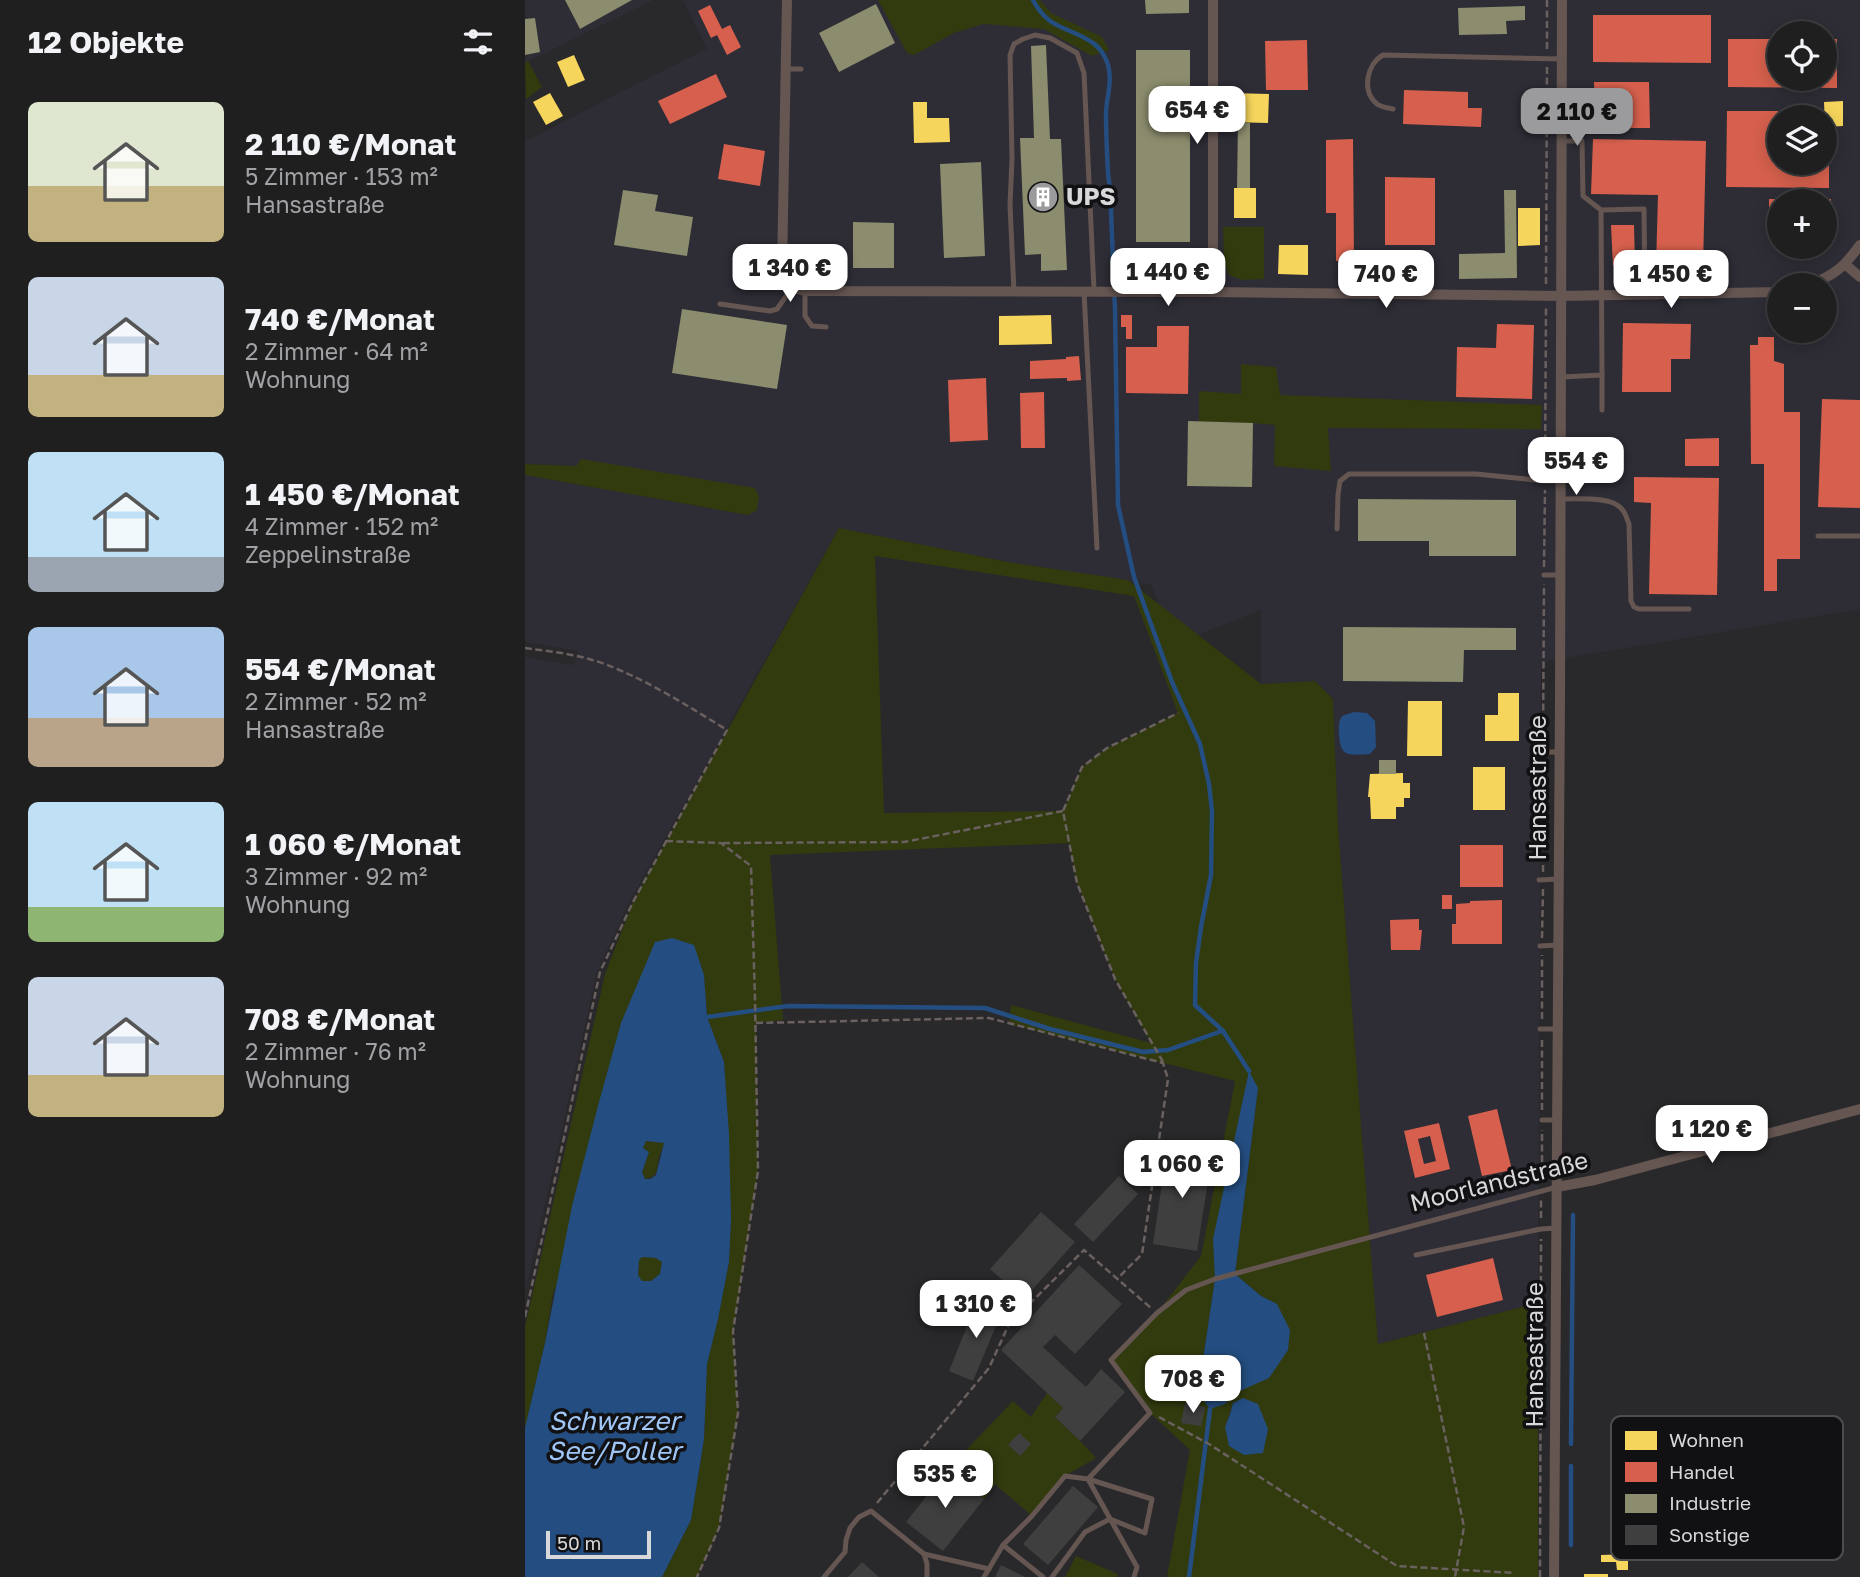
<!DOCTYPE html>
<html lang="de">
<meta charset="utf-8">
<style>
:root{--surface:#1f1f20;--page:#2c2c2d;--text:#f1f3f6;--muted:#a1a2a5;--line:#3c3d3e;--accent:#9b9b9d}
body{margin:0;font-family:"Golos Text",sans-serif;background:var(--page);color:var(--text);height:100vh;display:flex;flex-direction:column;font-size:26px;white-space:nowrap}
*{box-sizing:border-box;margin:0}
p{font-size:23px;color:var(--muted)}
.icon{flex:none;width:38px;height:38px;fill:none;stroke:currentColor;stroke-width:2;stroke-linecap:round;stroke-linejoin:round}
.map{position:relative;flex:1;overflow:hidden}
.drawer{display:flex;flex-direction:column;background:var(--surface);width:525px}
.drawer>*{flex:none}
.buttons{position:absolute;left:1242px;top:21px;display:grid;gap:14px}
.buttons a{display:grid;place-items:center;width:70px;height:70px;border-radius:50%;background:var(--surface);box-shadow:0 4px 18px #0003,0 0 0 2px var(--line);font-size:35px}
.scale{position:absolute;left:21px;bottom:18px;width:105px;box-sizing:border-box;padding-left:7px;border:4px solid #d8d8da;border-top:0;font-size:19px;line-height:24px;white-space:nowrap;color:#d8d8da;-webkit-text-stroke:5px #111113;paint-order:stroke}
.price{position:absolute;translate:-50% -60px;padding:0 16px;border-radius:14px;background:#fff;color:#222;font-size:23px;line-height:46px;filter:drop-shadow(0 2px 4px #0008)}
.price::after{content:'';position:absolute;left:50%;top:42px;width:21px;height:16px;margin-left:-10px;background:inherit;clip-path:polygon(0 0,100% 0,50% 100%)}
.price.current{background:var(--accent);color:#111}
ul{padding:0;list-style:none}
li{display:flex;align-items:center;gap:21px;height:175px;padding:0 28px}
li span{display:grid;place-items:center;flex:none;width:196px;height:140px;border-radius:10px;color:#555}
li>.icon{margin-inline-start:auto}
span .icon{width:84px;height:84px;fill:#fffc;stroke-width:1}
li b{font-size:30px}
h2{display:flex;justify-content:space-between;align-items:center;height:84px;padding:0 28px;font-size:30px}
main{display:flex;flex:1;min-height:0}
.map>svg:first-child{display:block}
.built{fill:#2e2d36;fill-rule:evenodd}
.green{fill:#313b0e;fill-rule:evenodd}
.water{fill:#244e81;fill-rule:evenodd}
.homes{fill:#f6d55c}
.shops{fill:#d6604d;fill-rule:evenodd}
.industry{fill:#8c8c6e}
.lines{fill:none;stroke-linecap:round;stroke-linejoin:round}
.stream{stroke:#244e81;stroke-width:4.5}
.building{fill:#403f3f}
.path{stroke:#6a605f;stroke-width:2.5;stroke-dasharray:7 3.5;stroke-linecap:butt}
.service{stroke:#655652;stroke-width:5}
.minor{stroke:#655652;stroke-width:10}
.labels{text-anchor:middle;stroke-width:7;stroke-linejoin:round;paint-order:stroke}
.poi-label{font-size:24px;font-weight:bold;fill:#d8d8da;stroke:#111113;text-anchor:start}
.street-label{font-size:24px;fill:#d8d8da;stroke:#111113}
.water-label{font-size:26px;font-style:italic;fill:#a0c7f7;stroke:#111113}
.key{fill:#111113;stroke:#4d4d4f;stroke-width:2}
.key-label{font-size:19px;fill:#d8d8da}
</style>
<main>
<section class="drawer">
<h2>12 Objekte<svg class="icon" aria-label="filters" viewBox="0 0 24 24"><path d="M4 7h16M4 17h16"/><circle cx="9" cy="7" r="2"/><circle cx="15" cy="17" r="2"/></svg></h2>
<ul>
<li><span style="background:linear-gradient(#dfe7d0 60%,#c2b280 0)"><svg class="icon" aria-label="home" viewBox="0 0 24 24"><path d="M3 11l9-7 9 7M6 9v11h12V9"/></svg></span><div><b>2 110 €/Monat</b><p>5 Zimmer · 153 m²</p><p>Hansastraße</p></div></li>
<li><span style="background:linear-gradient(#c9d6e8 70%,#c2b280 0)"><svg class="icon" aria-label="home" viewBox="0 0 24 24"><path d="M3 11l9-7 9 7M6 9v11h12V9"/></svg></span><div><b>740 €/Monat</b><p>2 Zimmer · 64 m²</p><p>Wohnung</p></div></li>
<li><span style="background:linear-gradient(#bfe0f5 75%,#9aa5b1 0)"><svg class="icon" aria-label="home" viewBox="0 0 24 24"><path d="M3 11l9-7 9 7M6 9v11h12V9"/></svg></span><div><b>1 450 €/Monat</b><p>4 Zimmer · 152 m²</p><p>Zeppelinstraße</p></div></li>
<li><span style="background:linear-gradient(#a9c7e8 65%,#b9a48a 0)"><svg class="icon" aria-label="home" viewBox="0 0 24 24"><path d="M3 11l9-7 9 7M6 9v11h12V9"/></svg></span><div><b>554 €/Monat</b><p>2 Zimmer · 52 m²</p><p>Hansastraße</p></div></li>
<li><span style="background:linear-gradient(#bfe0f5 75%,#8fb573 0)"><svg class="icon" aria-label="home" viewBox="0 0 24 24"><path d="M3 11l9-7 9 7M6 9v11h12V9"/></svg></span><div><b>1 060 €/Monat</b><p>3 Zimmer · 92 m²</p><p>Wohnung</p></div></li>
<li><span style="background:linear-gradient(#c9d6e8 70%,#c2b280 0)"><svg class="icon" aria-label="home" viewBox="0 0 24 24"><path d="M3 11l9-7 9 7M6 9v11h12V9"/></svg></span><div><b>708 €/Monat</b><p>2 Zimmer · 76 m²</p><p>Wohnung</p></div></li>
</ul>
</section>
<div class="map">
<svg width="1335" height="1577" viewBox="0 0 1335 1577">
<rect width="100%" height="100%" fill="#29292b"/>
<!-- built -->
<g class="built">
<path d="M0 0H128L0 63Z"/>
<path d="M158 0H1335V609L1016 662 1013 1303 853 1344 813 826 808 699 790 681 736 684V610L652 643 626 585 483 562 314 528 104 902 72 972 0 1294V657L49 665 53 651 0 642V475L223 515 51 466 0 464V142L84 98 182 49ZM1255 33H1300V79H1255ZM1255 117H1300V163H1255ZM1255 201H1300V247H1255ZM1255 285H1300V331H1255Z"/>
</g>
<!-- green -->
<g class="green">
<path d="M353 0H515L526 13 577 37 584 50 567 56 519 29 458 24 429 33 389 55 382 53Z"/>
<path d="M3 61 17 87 1 99 0 63Z"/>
<path d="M698 227H739V279L717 280 704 275 699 262Z"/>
<path d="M716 364 751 367 755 395 1017 405 1016 429 803 428 806 471 749 466 750 425 728 423 674 422V391L716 394Z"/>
<path d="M56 459 230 488 234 497 232 510 223 515 0 475V464L51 466Z"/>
<path d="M314 528 483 562 603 580 736 684 790 681 808 699 813 826 853 1344 1013 1303V1577H642L665 1450 625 1413 586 1360 632 1313 676 1256 710 1081 484 1024 486 1005 626 1043 590 979 552 883 544 843 245 855 258 1020 231 1023 233 1171 208 1331 213 1413 194 1528 172 1577H137L166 1520 179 1439 182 1364 193 1319 204 1261 206 1219 199 1062 182 1017 179 975 28 1293 20 1343 0 1428V1327L80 974 108 902ZM350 556 609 596 653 713 582 748 557 767 538 811 359 813ZM733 1088 710 1274 736 1296 752 1304 722 1387 708 1394 700 1404 673 1393 690 1279ZM708 1403 733 1404 700 1427Z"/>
<path d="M121 1141 140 1143C137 1149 134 1155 133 1161 132 1172 132 1177 120 1179L117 1172 124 1152 118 1148Z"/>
<path d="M117 1257H131L137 1262 135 1274 126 1281H117L113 1275 114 1259Z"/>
<path d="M522 1393 538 1408 530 1417 555 1441 571 1458 540 1476 507 1516 470 1484 459 1499 422 1470 488 1401 506 1417Z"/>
<path d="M551 1556 593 1574 592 1577H540Z"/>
</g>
<!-- water -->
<g class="water">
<path d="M829 712 842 713 850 721 851 747 845 754C823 755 815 758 814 733 814 726 813 722 817 716Z"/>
<path d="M147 938 169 945 179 975 182 1017 199 1062 204 1134 206 1219 204 1262 193 1319 182 1364 179 1439 166 1520 137 1577H0V1428L20 1343 47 1206 74 1102 96 1023 130 942ZM121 1141 139 1143 131 1175 125 1179H120L117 1172 124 1152 118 1148ZM117 1257 131 1258 137 1262 135 1274 126 1281H117L113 1275 114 1260Z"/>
<path d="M724 1071 733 1088 710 1274 736 1296 752 1304 765 1330 763 1350 744 1378 708 1394 700 1404 685 1409 673 1393 690 1279 688 1239Z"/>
<path d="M718 1398 733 1404 743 1429 738 1453 719 1455 704 1446 700 1427 705 1414 708 1403Z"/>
</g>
<!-- homes -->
<g class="homes">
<path d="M49 55 60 80 43 87 32 62Z"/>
<path d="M25 93 38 116 21 125 8 102Z"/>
<path d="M705 93 744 94 743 123 704 122Z"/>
<path d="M1318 101V126L1300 127 1299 102Z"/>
<path d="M388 102H402V118H424L425 142 389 143Z"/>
<rect x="709" y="188" width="22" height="30"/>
<path d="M993 208H1015V245L993 246Z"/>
<path d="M754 245H783V275L753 274Z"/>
<path d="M526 315 527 344 474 345V316Z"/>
<path d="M973 693H994V741H960V715H973Z"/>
<path d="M883 701H917V756H882Z"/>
<rect x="948" y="767" width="32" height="43"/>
<path d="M878 773V783H885V798H879V807H871V819H846L845 797H843L845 774Z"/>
<path d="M1103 1554V1570H1092L1091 1562H1076V1555Z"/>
<rect x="1059" y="1574" width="24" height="3"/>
</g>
<!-- shops -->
<g class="shops">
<path d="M185 5 197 29 205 25 216 47 202 55 192 35 186 38 173 11Z"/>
<path d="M1068 15H1186V63L1068 62Z"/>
<path d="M1203 39H1255V79H1300V39H1312V88L1203 87Z"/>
<path d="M782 40 783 90H741L740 41Z"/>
<path d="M191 74 202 97 145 124 133 101Z"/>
<path d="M1069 82H1124L1125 128H1070Z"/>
<path d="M879 90 943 92V108H957L956 127 878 124Z"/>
<path d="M1202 111H1253L1252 148H1255V163H1300V149H1304V188L1201 187Z"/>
<path d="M828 139 829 261H811V213H801V140Z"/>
<path d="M1068 139 1181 141 1178 267 1131 266 1133 195 1066 194Z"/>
<path d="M199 144 240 151 235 186 193 179Z"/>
<path d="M860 177 910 178V245H860Z"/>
<rect x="1244" y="199" width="11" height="34"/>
<path d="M1265 199H1306V233H1300V201H1265Z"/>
<path d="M1086 225H1109L1110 266H1088Z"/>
<path d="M596 315H607V339H601V327H596Z"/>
<path d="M1098 323 1166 324 1165 359H1146V392H1097Z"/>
<path d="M972 324 1009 325 1007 399 931 397 932 347 971 348Z"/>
<path d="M632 326H664L663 394 601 393V347H632Z"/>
<path d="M1233 337H1249V361L1259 364V412H1275V559H1252V591H1239V464H1226L1225 345H1233Z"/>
<path d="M554 356 556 380 542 381V378L505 379V361L541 359V357Z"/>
<path d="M461 378 463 440 425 442 423 380Z"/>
<path d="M519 392 520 448H496L495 393Z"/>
<path d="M1297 399 1335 400V508L1293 507Z"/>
<path d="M1194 438V466H1160V439Z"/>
<path d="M1109 477 1194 478 1192 595 1124 594 1126 503 1109 502Z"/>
<rect x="935" y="845" width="43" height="42"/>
<rect x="917" y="895" width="10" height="14"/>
<path d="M977 900V944H927V924H931V904L945 903V901Z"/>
<path d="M894 919V930H897L895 950H866L865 920Z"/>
<path d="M972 1109 987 1170 957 1176 943 1116Z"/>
<path d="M914 1123 925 1169 890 1178 879 1131ZM905 1136 911 1161 899 1164 893 1139Z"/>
<path d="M968 1258 978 1300 912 1317 901 1275Z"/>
</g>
<!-- industry -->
<g class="industry">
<path d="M40 0H107L55 29Z"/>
<path d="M620 0H664V13L621 14Z"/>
<path d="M351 4 370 43 314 72 294 33Z"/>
<path d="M1000 6V20L981 21 982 34 934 35 933 8Z"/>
<path d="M10 18 15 52 0 55V19Z"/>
<path d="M521 45 525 139H536L542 270 516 271V254L500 255 495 138H509L506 46Z"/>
<rect x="611" y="50" width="54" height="192"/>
<path d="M713 122 725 123V188H712Z"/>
<path d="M456 162 460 256 419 258 415 164Z"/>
<path d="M98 190 133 195 130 211 168 217 162 256 89 245Z"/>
<path d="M979 190H991L992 278 934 279V254L980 253Z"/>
<path d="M328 222 369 223V268H328Z"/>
<path d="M157 309 262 325 252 389 147 373Z"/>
<path d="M663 421 728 423 727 487 662 486Z"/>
<path d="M833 499 991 500V556H904V541H833Z"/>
<path d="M818 627 991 628V650H939L938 682 818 681Z"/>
<rect x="854" y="760" width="17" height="14"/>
</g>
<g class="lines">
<!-- stream -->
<g class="stream">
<path d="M508 0C524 31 544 26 568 43 576 48 583 61 584 70 587 85 581 99 581 114 581 133 582 153 583 173 584 187 588 197 586 211L590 309 593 505 609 577 647 682 675 744 684 784 687 811 686 875 676 927 671 963 670 1005 698 1031 724 1071"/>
<path d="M182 1017 263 1006 460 1008 525 1029 618 1052 643 1050 697 1031"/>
<path d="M1046 1444 1048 1215"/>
<path d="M1046 1545V1466"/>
<path d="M664 1577 685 1409"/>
</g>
</g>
<!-- building -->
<g class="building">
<path d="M642 1149 687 1156 672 1251 628 1244Z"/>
<path d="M594 1176 613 1194 568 1242 549 1224Z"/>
<path d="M516 1212 550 1242 499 1299 465 1269Z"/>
<path d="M554 1265 597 1304 550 1354 530 1335 518 1347 561 1387 576 1369 600 1392 555 1441 530 1417 538 1408 476 1350Z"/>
<path d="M453 1299 478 1309 448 1381 424 1371Z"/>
<path d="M660 1403 680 1407 676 1426 656 1423Z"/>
<path d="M494 1433 506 1444 495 1456 483 1445Z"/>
<path d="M422 1470 459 1499 418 1551 381 1522Z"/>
<path d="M548 1486 573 1507 523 1565 498 1544Z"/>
<path d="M337 1562 354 1577H323Z"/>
<path d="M476 1565 500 1577H470Z"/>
</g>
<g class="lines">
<!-- path -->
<g class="path">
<path d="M1022 0V49"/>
<path d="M1021 284 1022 66"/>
<path d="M1020 473 1021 308"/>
<path d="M1019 567 1020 490"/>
<path d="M0 648C21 651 43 653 64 659 108 671 163 706 202 730L108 902 75 972 0 1317"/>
<path d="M1018 742 1019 584"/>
<path d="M141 841 196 843 226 866 230 1000 233 1171 208 1331 213 1413 194 1528 172 1577"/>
<path d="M198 843 379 842 538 811"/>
<path d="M1018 872V763"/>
<path d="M1017 938 1018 889"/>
<path d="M1017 1019V955"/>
<path d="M231 1023 464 1018 638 1063 643 1079 617 1254 592 1279"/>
<path d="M638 1062 590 979 552 883 538 811 557 767 582 748 653 713"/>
<path d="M1017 1110V1039"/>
<path d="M1017 1183V1130"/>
<path d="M1016 1218V1200"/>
<path d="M899 1333 939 1527 930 1577"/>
<path d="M634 1417 684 1444 872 1566 990 1573"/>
<path d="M352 1503 464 1368 484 1324 559 1250 626 1308"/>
<path d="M1015 1577 1016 1239"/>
</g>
<!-- service -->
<g class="service">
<path d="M261 69H276"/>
<path d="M868 109C862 108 856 107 852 104 836 91 842 64 858 55L1037 59"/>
<path d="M1076 210 1119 209 1120 295"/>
<path d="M280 291V316L287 326 301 327"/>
<path d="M489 292 485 205 487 159 485 55 489 44 498 39 510 35 525 38 552 53 559 73 569 290"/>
<path d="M559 292 572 548"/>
<path d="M195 304 245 311 252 309 267 288"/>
<path d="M1036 377 1077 375 1076 210 1058 196 1057 141H1037"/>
<path d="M1077 410V375"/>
<path d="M1036 499C1049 499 1081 497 1092 505 1099 509 1101 516 1104 524L1106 601 1109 607 1114 609H1164"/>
<path d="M812 529 813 495 815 481 824 474H951L1020 481H1036"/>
<path d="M1293 536H1335"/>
<path d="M1019 575H1035"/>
<path d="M1015 752H1035"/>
<path d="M1014 880 1034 879"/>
<path d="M1015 946 1033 945"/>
<path d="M1015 1029H1033"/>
<path d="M1017 1120H1031"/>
<path d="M891 1255 1016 1229 1032 1228"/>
<path d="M563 1479 625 1413 586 1360 632 1313 661 1290 690 1279 1032 1187"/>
<path d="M563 1479 612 1567 609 1577"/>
<path d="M399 1554 464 1569"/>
<path d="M299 1577 320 1552 321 1540 325 1528 334 1517 346 1511 399 1554 402 1564V1577"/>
<path d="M459 1577 478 1545"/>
<path d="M518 1577 478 1545 507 1516 540 1476 563 1479 627 1499 620 1533 585 1519 560 1532 527 1577"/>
</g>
<!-- minor -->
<g class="minor">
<path d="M262 0 257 269C261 283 266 288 280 291L688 292 1036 296 1255 292"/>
<path d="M688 0V292"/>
<path d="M1321 265 1335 277"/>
<path d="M1284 285C1310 275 1319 267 1335 245"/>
<path d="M1032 1187 1070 1180 1335 1109"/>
<path d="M1029 1577 1035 699 1037 0"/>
</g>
</g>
<!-- icons -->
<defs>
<g id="building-disc" transform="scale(1.575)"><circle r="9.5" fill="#9b9b9d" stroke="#111113"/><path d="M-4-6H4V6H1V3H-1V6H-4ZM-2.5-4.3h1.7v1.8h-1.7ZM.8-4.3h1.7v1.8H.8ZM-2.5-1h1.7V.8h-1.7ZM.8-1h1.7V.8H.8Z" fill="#fff"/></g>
</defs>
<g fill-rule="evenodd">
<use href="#building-disc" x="518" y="197"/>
</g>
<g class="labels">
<!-- poi labels -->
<g class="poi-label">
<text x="541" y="205">UPS</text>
</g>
<!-- street labels -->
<g class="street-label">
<text transform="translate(1013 788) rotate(-90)" y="8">Hansastraße</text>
<text transform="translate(974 1182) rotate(-14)" y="8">Moorlandstraße</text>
<text transform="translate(1010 1355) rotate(-90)" y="8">Hansastraße</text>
</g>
<!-- water labels -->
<g class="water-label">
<text x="89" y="1430">Schwarzer<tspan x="89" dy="30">See/Poller</tspan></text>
</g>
</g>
<!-- legend -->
<rect x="1086" y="1416" width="232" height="144" rx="10" class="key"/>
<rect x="1100" y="1431" width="32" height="19" fill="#f6d55c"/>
<rect x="1100" y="1462" width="32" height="20" fill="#d6604d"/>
<rect x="1100" y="1494" width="32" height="19" fill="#8c8c6e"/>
<rect x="1100" y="1525" width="32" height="20" fill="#403f3f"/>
<g class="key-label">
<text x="1144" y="1447">Wohnen</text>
<text x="1144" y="1479">Handel</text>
<text x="1144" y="1510">Industrie</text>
<text x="1144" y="1542">Sonstige</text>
</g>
</svg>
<div class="buttons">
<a><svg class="icon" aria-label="locate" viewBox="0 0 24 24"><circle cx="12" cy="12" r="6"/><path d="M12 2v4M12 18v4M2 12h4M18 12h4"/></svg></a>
<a><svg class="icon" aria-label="layers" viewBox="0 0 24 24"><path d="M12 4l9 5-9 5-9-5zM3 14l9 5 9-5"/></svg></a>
<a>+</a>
<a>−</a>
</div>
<div class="scale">50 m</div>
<b class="price" style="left:672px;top:146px">654 €</b>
<b class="price current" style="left:1052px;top:148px">2 110 €</b>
<b class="price" style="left:265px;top:304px">1 340 €</b>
<b class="price" style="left:643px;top:308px">1 440 €</b>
<b class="price" style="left:861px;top:310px">740 €</b>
<b class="price" style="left:1146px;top:310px">1 450 €</b>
<b class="price" style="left:1051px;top:497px">554 €</b>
<b class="price" style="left:1187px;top:1165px">1 120 €</b>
<b class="price" style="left:657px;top:1200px">1 060 €</b>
<b class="price" style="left:451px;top:1340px">1 310 €</b>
<b class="price" style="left:668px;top:1415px">708 €</b>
<b class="price" style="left:420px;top:1510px">535 €</b>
</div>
</main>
